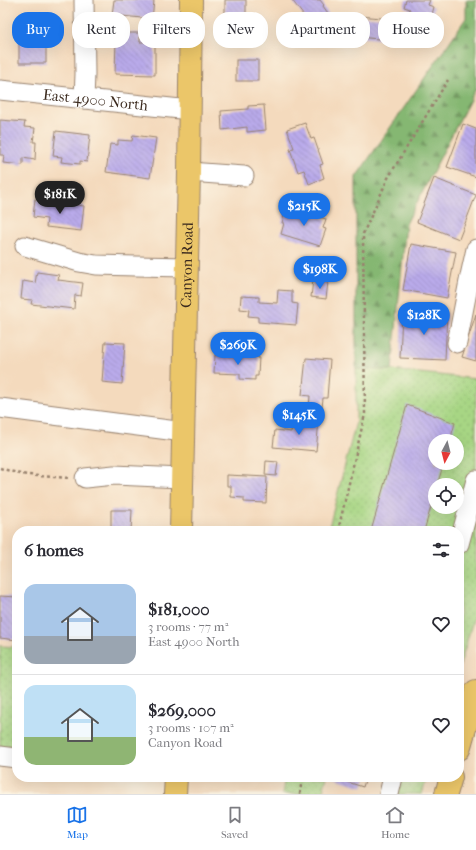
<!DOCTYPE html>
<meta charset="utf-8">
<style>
:root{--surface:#fff;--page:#f7f7f7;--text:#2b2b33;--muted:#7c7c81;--line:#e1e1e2;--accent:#1a73e8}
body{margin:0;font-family:"IM FELL French Canon",serif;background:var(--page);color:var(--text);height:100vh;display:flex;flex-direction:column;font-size:15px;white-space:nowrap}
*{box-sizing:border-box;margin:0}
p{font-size:13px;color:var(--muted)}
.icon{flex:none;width:22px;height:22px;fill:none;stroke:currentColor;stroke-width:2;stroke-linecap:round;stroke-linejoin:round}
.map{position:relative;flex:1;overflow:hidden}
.drawer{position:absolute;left:12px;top:526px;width:452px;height:256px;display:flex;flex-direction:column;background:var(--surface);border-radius:16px;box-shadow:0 4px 16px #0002}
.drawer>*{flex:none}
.banner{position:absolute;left:12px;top:12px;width:452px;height:36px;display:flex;gap:8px}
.needle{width:26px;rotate:187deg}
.fabs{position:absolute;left:428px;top:434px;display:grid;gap:8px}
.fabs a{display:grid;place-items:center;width:36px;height:36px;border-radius:50%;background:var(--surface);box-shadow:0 4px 16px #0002;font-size:20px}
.price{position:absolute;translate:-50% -34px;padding:0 9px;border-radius:14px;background:var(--accent);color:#fff;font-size:13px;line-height:26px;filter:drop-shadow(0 1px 2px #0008)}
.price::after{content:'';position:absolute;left:50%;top:24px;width:12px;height:9px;margin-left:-6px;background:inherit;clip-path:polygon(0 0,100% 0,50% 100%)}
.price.selected{background:#222;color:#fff}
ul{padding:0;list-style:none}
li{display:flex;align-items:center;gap:12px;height:100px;padding:0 12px}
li+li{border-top:1px solid var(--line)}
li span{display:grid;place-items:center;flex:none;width:112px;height:80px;border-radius:12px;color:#555}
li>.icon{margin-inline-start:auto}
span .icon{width:48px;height:48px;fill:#fffc;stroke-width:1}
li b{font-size:17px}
h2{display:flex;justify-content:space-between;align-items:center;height:48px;padding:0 12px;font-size:17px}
.chip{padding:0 14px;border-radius:16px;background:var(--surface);box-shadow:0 4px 16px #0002;font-size:14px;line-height:36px}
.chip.selected{background:var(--accent);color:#fff}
.tabs{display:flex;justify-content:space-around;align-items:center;height:56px;border-top:1px solid var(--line);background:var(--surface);font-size:11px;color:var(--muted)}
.tabs a{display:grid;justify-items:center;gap:2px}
.tabs .selected{color:var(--accent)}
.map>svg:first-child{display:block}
.grass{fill:url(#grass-dots);stroke:#718051;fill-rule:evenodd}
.forest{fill:url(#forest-firs);stroke:#607048}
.building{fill:url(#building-back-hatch)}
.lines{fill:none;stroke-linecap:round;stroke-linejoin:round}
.minor-casing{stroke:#98826e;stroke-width:21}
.major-casing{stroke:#98826e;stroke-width:24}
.highway-casing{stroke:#98826e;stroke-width:24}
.path{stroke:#98826e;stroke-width:2.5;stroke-dasharray:3 3;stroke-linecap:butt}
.minor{stroke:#fff;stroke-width:19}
.major{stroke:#ebc669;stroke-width:22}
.highway{stroke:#ebc669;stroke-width:22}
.labels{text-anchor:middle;stroke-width:3;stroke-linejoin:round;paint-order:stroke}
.street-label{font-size:15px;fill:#3b2a1e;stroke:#fcf5e5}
</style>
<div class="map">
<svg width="476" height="794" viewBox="0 0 476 794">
<defs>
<pattern id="grass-dots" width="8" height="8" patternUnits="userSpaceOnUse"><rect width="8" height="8" fill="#a7d684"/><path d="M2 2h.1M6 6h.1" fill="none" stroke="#91b872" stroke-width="1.8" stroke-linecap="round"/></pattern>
<pattern id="forest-firs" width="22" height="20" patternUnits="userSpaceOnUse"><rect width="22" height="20" fill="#85b772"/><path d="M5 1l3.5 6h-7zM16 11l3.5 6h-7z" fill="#6e955d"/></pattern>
<pattern id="building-back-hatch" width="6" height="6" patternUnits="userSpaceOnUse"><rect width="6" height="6" fill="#baabeb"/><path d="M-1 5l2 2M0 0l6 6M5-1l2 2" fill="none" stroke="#988bbe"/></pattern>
</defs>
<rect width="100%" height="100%" fill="#fcf5e5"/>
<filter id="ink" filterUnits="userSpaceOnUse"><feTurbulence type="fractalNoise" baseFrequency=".025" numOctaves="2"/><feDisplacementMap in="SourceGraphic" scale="8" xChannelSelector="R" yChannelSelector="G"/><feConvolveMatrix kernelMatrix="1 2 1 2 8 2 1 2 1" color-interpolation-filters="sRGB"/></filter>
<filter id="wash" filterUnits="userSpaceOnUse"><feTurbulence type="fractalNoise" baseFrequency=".012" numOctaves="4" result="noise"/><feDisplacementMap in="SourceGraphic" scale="16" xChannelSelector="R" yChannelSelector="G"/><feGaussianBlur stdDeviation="0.9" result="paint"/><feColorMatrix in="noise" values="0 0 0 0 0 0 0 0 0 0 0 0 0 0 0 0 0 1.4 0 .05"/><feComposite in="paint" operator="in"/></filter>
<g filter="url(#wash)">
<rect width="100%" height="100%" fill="#f4dabd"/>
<!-- grass -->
<g class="grass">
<path d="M356 369 392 370 476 379V610L459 668V531H328L356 422ZM435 441H457V463H435ZM435 485H457V507H435Z"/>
<path d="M0 646 17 647V749L0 747Z"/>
<path d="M285 777H327L322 794H282Z"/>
<path d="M402 777H427L422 794H397Z"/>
</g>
<!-- forest -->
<path class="forest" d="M466 0H476V88L406 224 392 370 356 369V177L466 18Z"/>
<g id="blocks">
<!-- building -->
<g class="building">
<path d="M114 0H150L154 1 152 19 112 15Z"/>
<rect x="225" y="0" width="21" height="36"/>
<path d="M292 0H320L324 5 323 6 330 16 327 19 331 26 315 37 309 29 312 27Z"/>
<path d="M406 0H430L428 5 434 7 431 18 426 16 423 24 413 21 415 14 409 12 410 9 404 7Z"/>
<path d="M350 15 391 19 389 40 348 36Z"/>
<path d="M23 17H45V23H60V41H46V63H19V31H23Z"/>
<path d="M120 33H140V42H155V75L115 74 116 40H120Z"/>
<rect x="236" y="60" width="22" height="21"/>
<path d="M264 105 266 130 247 132V127L222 130 221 111 248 109V106Z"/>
<path d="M0 120 25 122 24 127 35 128 33 142H36L35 160 23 158V165L3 163 4 155H0Z"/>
<path d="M305 123 311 139 314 138 323 164 320 165 324 178 309 184 304 170 298 172 290 149 294 148 287 129Z"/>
<path d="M463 124 476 129V177L447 167Z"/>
<path d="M56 131 90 135 87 162 80 161V164L61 162 62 157 53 156Z"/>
<path d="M133 135 156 138 150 178 106 172 110 144 118 145V140L132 141Z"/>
<path d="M434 178 476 195 459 239 417 222Z"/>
<path d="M35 199 84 206 81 231 46 227 47 219 33 217Z"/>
<path d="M286 207 326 219 323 228 326 229 320 246 281 234 284 223H282Z"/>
<path d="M411 244 456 252 447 298 403 290Z"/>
<path d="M37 272 59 275 58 280 83 283 81 296 75 295 74 309 31 304 32 300 21 299 23 281 35 283Z"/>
<path d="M313 280 328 282 326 299 311 297Z"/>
<path d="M278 290 292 291V303L298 304 296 325 258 322V317L248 316 249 310 240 309 241 296 259 297V302L277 303Z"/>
<path d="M402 312 447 313 445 360 400 358Z"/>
<path d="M476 314V361L462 357Z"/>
<path d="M105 342 125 343 122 384 102 382Z"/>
<path d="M215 355 259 357 258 376H255V380L240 379V374L214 373Z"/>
<path d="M306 358 330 360 327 398H323L322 408 309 407 310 396 302 395Z"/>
<path d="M407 405 455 423 450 441H435V463H444L437 485H435V493L424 531H371Z"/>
<path d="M293 418 319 421 316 451 273 447 275 430 291 432Z"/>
<path d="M266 461 278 462 276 476 265 475Z"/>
<path d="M227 475 267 477 266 503 244 502V498L231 497V486H227Z"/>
<path d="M111 510H132L131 531H111Z"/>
<path d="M0 596 17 597V640L0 638Z"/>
<path d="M332 777H366L363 787Z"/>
</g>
</g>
</g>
<g filter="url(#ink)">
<use href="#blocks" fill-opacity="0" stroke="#98826e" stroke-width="1"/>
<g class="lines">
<!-- minor casing -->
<g class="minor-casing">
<g id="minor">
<path d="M84 0 85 74 84 99"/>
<path id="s1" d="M0 90 190 110"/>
<path d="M189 172 244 176"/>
<path d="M25 246 79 262 96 265 136 266 187 267"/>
<path d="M457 343 470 276 476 249"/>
<path d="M0 408 184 432"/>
<path d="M85 478 114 475 182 478"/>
<path d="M459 544 476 480"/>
<path d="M0 756 17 758"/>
<path d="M389 794 393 777"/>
</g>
</g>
<!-- major casing -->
<g class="major-casing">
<g id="major">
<path id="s2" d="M181 531 189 172 191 0"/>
<path d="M175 794 176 777"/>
</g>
</g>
<!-- highway casing -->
<g class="highway-casing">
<g id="highway">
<path d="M459 749 476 691"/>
<path d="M446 794 451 777"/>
</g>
</g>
<!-- path -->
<g class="path">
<path d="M0 468 20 474 38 476 70 478"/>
<path d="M338 531 365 414 363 234 388 178 448 80"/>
<path d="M300 794 302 777"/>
</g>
<!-- minor -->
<use href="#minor" class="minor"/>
<!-- major -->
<use href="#major" class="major"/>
<!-- highway -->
<use href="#highway" class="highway"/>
</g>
</g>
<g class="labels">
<!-- street labels -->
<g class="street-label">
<text dy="5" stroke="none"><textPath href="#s1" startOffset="96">East 4900 North</textPath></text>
<text dy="5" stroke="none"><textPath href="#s2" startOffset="266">Canyon Road</textPath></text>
</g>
</g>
</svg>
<div class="fabs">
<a><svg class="needle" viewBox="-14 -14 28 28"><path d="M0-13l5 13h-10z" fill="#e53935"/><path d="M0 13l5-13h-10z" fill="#7c7c81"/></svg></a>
<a><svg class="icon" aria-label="locate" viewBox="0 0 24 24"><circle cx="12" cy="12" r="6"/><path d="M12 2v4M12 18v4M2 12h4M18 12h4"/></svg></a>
</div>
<b class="price selected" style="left:60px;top:215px">$181K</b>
<b class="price" style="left:304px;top:227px">$215K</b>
<b class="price" style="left:320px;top:290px">$198K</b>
<b class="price" style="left:424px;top:336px">$128K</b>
<b class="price" style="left:238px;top:366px">$269K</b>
<b class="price" style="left:299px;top:436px">$145K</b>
<div class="banner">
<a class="chip selected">Buy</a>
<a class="chip">Rent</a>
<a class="chip">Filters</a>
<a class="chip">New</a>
<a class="chip">Apartment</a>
<a class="chip">House</a>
</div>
<section class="drawer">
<h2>6 homes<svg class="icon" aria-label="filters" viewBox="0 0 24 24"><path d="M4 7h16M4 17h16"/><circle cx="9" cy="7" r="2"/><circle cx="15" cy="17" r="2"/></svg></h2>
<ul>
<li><span style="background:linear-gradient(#a9c7e8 65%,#9aa5b1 0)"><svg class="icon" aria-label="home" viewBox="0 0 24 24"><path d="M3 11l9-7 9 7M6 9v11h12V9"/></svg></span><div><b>$181,000</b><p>3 rooms · 77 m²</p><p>East 4900 North</p></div><svg class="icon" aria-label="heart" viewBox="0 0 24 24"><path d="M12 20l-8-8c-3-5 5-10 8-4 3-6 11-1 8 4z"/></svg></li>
<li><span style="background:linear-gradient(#bfe0f5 65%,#8fb573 0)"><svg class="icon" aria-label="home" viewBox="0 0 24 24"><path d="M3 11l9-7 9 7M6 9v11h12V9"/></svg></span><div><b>$269,000</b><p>3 rooms · 107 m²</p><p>Canyon Road</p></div><svg class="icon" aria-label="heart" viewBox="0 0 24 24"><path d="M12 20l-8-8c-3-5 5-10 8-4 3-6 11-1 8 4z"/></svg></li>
</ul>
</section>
</div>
<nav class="tabs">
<a class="selected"><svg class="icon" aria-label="map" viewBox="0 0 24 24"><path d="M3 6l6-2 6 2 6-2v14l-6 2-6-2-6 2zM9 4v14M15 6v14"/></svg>Map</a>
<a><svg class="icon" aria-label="saved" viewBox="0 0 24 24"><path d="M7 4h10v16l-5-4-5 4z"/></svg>Saved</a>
<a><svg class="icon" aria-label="home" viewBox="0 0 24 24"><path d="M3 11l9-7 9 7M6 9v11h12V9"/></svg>Home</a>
</nav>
